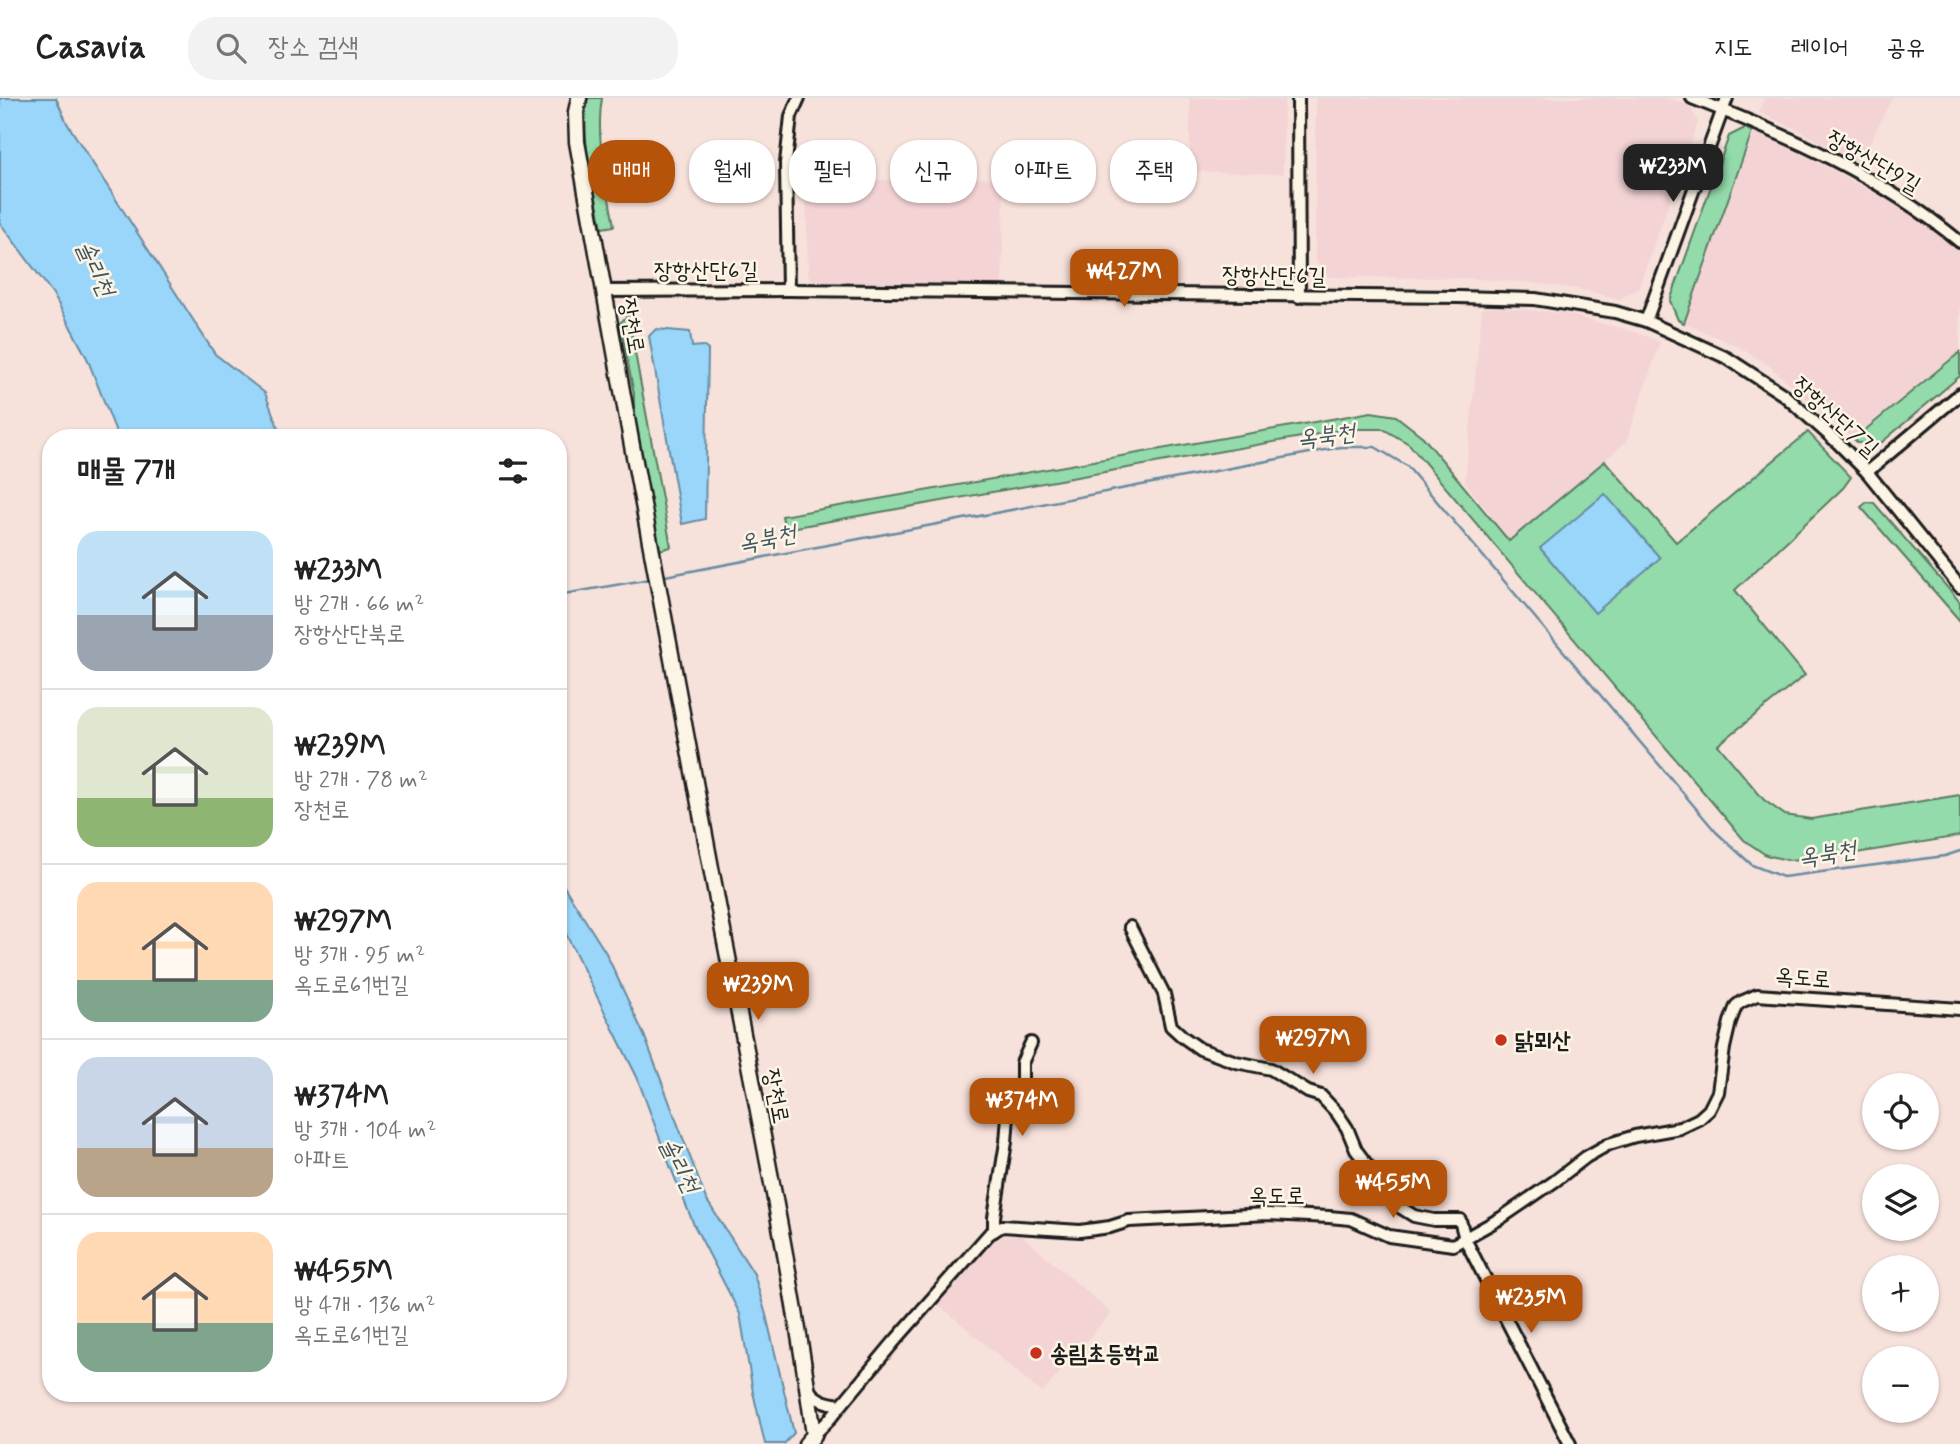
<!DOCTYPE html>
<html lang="ko">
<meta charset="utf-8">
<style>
:root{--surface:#fff;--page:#f2f2f2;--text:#222;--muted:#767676;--line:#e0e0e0;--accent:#b45309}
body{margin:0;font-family:Mynerve,"Poor Story",sans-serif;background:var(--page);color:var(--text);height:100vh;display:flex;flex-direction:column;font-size:26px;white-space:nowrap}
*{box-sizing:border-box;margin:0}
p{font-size:23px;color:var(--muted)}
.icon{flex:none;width:38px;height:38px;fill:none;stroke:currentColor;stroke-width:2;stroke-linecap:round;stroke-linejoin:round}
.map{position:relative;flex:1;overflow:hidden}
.sheet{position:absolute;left:42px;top:331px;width:525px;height:973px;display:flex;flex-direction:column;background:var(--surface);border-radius:28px;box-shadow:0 2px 5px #0004}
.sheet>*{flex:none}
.top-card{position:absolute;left:588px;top:42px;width:665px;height:63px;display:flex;gap:14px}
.buttons{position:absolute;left:1862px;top:975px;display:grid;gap:14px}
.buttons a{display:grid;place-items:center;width:77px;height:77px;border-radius:50%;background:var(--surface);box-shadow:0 2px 5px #0004;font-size:35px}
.price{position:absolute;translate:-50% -60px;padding:0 16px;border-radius:14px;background:var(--accent);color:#fff;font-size:23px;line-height:46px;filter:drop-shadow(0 2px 4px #0008)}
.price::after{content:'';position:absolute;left:50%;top:42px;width:21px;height:16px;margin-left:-10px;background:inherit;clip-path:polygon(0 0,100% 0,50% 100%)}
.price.current{background:#222;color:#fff}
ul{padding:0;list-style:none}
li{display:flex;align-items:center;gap:21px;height:175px;padding:0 35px}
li+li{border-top:2px solid var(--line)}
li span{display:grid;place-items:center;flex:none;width:196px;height:140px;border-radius:21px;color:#555}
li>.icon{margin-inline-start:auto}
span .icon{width:84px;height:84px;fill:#fffc;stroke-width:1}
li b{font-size:30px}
h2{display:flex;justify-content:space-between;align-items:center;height:84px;padding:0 35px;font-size:30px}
.chip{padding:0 24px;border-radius:28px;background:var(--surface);box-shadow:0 2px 5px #0004;font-size:24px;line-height:63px}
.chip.current{background:var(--accent);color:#fff}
header{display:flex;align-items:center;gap:42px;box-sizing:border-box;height:98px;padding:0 35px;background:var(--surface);border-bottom:2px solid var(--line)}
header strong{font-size:33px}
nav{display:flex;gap:38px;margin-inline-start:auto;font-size:24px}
.search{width:490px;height:63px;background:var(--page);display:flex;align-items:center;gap:18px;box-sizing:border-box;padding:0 24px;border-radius:28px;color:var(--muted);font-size:26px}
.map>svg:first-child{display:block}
.built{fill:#f3d3d4}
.green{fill:#93dbaa;stroke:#587c63;stroke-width:2}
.water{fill:#99d6fa;stroke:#678ca1;stroke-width:2}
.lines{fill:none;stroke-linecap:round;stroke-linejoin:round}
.stream{stroke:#678ca1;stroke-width:2.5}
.minor-casing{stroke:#1c1c1c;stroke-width:16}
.major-casing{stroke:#1c1c1c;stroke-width:19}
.minor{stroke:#fcf5e5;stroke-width:10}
.major{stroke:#fcf5e5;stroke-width:14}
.poi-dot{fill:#c8321e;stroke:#fcf5e5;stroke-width:2.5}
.labels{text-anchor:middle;stroke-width:5;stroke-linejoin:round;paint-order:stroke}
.street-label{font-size:23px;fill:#1c1c1c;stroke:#fcf5e5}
.poi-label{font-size:23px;font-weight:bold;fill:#1c1c1c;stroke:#fcf5e5;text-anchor:start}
.water-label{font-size:24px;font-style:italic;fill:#42545f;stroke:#fcf5e5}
</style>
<header>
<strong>Casavia</strong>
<div class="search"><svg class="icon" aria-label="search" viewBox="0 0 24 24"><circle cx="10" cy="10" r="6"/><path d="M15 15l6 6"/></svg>장소 검색</div>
<nav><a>지도</a><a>레이어</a><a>공유</a></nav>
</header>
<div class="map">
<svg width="1960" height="1346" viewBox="0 0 1960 1346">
<rect width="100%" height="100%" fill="#f7e1db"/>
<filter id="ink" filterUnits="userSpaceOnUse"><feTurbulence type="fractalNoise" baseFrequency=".0143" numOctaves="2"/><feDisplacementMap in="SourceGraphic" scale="14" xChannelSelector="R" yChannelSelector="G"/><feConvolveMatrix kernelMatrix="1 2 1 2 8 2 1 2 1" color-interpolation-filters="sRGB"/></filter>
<g filter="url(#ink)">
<!-- built -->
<g class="built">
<path d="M1190 0H1284L1283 76 1190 73Z"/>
<path d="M1316 0H1666L1689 7 1698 24 1638 191 1619 201 1585 192 1526 184 1464 180 1329 179 1315 161Z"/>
<path d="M1764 0H1892L1860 65 1802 34 1759 14Z"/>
<path d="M1754 34 1812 61 1900 109 1942 138 1960 154V253L1852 340 1767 266 1737 248 1685 225Z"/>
<path d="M1004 80 1002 188 819 186 808 177 806 83Z"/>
<path d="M1495 209 1562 215 1635 234 1660 244 1626 344 1510 442 1465 384 1482 210Z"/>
<path d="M1021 1137 1111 1215 1042 1295 938 1206 994 1140Z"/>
</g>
<!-- green -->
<g class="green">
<path d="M588 0H602C595 42 607 86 614 128L602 130C595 92 579 38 588 0Z"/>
<path d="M1745 30 1752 34 1684 225 1678 222 1670 203 1729 38Z"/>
<path d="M628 217 671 449 659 452 634 316V296L620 225Z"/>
<path d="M1960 254V278L1881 345H1858L1854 341Z"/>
<path d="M1371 314 1396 318 1423 339 1509 443 1605 363 1676 444 1808 334 1851 379 1843 390 1735 492 1805 577 1718 647 1764 702 1785 717 1811 721 1960 697V738L1832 759 1787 762 1766 757 1744 742 1409 346 1383 331H1346L785 431 782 418Z"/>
<path d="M1867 404 1874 405 1960 504V523L1861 409Z"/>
</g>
<!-- water -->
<g class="water">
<path d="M0 0H56L67 25 215 256 265 295 279 332 280 339H118L87 260 53 196 0 125Z"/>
<path d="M656 231 690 234 692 249 703 248 708 252 705 421 682 426 649 238Z"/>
<path d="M1605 396 1660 460 1595 515 1540 450Z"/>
<path d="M558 779 606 855 644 937 706 1101 754 1176 766 1217 794 1335 784 1346H765L753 1294 740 1216 694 1127 670 1068 637 979 558 820Z"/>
</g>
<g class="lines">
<!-- stream -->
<g class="stream">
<path d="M660 479 1341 349H1375L1407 368 1716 734 1752 767 1783 779 1945 758 1960 753"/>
<path d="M558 497 650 481"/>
</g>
<!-- minor casing -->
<g class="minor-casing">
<g id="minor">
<path d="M1298 0 1299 199"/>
<path d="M1692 0C1787 37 1881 78 1960 144"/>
<path d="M788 192 786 65 791 18 799 0"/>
<path d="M604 193 788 192 1458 199 1535 201 1615 214 1646 223 1727 260 1784 297 1838 345 1867 374 1960 489"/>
<path d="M1646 223 1727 0"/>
<path d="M1867 374 1960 296"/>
<path d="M1130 829 1164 896 1171 928 1183 939 1200 951 1236 964 1271 971 1308 994 1321 998 1337 1015 1347 1030 1356 1052 1398 1108 1414 1118 1434 1122H1460L1465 1141 1570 1346"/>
<path d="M994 1133V1119L1006 1044 1008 1018 1014 998 1022 984V965L1031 945"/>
<path d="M808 1291C817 1303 826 1305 841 1307"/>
<path d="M814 1337 828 1323 893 1245 989 1136 1002 1128 1080 1133 1110 1129 1129 1123 1268 1116 1329 1119 1351 1121 1389 1138 1453 1147 1501 1120 1555 1083 1586 1059 1609 1046 1635 1038 1680 1030 1699 1021 1709 1012 1718 994 1724 950 1730 924 1736 908 1741 904 1757 897 1960 911"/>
</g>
</g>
<!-- major casing -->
<g class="major-casing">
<path id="major" d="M579 0 576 14 577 44C622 293 667 543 715 791 749 973 789 1154 814 1337L806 1346"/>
</g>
<!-- minor -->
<use href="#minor" class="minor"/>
<!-- major -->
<use href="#major" class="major"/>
</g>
</g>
<!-- markers -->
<g class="poi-dot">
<circle cx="1501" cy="942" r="7"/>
<circle cx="1036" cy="1255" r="7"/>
</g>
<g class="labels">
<!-- street labels -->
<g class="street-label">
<text transform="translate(1874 63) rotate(30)" y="8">장항산단9길</text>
<text x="706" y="180">장항산단6길</text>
<text transform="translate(1274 177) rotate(1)" y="8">장항산단6길</text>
<text transform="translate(633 228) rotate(80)" y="8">장천로</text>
<text transform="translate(1836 318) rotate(42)" y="8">장항산단7길</text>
<text transform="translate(1803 879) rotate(4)" y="8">옥도로</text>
<text transform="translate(777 998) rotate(79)" y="8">장천로</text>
<text x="1277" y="1105">옥도로</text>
</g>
<!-- poi labels -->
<g class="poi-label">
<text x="1515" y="950">닭뫼산</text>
<text x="1050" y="1263">송림초등학교</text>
</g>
<!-- water labels -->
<g class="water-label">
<text transform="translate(96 170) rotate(65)" y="8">솔리천</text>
<text transform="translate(1326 337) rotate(-7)" y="8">옥북천</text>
<text transform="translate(767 440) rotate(-11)" y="8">옥북천</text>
<text transform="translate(1827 755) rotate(-9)" y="8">옥북천</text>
<text transform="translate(680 1067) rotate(63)" y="8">솔리천</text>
</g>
</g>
</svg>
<div class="buttons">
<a><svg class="icon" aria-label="locate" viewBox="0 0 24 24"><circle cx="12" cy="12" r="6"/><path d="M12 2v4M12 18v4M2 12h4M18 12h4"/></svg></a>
<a><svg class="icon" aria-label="layers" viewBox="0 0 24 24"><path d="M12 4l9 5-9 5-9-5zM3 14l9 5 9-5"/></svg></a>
<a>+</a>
<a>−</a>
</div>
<b class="price current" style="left:1673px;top:106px">₩233M</b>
<b class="price" style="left:1124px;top:211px">₩427M</b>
<b class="price" style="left:758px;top:924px">₩239M</b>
<b class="price" style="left:1313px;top:978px">₩297M</b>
<b class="price" style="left:1022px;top:1040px">₩374M</b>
<b class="price" style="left:1393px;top:1122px">₩455M</b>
<b class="price" style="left:1531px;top:1237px">₩235M</b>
<div class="top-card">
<a class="chip current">매매</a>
<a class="chip">월세</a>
<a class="chip">필터</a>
<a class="chip">신규</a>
<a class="chip">아파트</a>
<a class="chip">주택</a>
</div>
<section class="sheet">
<h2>매물 7개<svg class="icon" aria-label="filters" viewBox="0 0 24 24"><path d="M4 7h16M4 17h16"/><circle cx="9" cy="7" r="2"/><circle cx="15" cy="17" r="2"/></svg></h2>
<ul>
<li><span style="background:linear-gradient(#bfe0f5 60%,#9aa5b1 0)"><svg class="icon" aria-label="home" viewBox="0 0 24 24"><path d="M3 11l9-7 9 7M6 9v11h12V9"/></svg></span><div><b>₩233M</b><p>방 2개 · 66 m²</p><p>장항산단북로</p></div></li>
<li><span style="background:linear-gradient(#dfe7d0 65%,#8fb573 0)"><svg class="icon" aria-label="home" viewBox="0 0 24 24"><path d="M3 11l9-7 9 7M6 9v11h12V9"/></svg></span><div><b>₩239M</b><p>방 2개 · 78 m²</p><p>장천로</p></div></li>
<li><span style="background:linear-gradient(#ffd9b3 70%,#7fa58c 0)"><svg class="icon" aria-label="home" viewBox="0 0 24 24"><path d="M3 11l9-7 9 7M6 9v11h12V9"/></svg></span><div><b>₩297M</b><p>방 3개 · 95 m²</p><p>옥도로61번길</p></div></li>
<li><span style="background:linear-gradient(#c9d6e8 65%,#b9a48a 0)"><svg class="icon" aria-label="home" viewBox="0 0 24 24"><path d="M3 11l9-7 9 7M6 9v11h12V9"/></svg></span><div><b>₩374M</b><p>방 3개 · 104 m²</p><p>아파트</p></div></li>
<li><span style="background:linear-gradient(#ffd9b3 65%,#7fa58c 0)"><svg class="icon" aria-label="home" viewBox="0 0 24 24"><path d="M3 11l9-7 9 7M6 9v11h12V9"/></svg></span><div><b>₩455M</b><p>방 4개 · 136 m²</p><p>옥도로61번길</p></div></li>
</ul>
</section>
</div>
